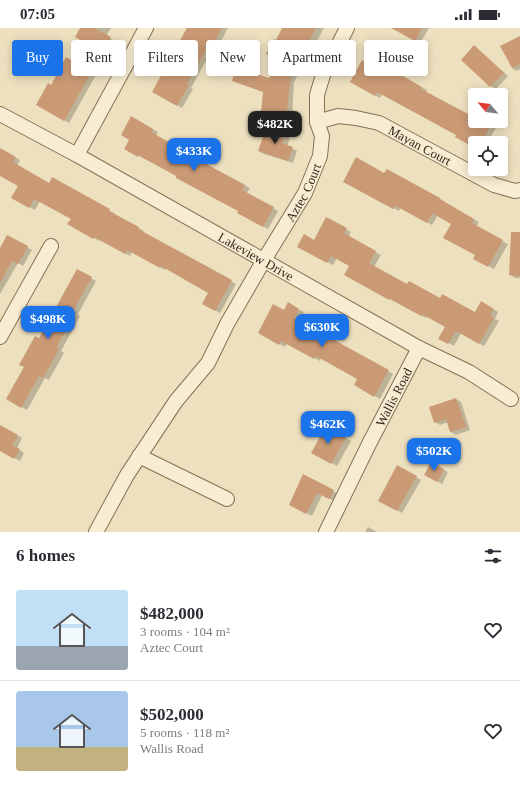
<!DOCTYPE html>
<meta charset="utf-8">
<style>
:root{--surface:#fff;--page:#f2f2f3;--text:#2b2b33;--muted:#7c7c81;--line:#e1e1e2;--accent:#1a73e8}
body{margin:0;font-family:"Times New Roman",serif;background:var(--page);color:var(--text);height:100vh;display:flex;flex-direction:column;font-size:15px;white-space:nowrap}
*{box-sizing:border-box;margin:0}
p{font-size:13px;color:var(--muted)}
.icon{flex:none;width:22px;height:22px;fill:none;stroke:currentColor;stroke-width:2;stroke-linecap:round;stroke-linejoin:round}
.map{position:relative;height:504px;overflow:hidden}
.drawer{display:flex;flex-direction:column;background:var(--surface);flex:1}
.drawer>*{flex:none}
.banner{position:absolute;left:12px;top:12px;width:496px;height:36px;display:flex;gap:8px}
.needle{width:26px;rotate:299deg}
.controls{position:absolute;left:468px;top:60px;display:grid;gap:8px}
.controls a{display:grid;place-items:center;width:40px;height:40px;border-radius:4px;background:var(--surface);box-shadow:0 2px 10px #0003;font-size:20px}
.price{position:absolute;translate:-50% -34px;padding:0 9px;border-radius:8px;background:var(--accent);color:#fff;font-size:13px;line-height:26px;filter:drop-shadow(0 1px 2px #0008)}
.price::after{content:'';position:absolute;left:50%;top:24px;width:12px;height:9px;margin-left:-6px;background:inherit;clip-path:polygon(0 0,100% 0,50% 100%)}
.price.current{background:#222;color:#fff}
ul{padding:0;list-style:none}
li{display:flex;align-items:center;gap:12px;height:100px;padding:0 16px}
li+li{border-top:1px solid var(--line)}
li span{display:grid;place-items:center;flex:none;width:112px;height:80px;border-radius:4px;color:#555}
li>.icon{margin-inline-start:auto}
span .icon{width:48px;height:48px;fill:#fffc;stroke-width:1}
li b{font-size:17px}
h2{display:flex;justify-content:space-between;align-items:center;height:48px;padding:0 16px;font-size:17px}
.tag{padding:0 14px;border-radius:4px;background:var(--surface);box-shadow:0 2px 10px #0003;font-size:14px;line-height:36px}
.tag.current{background:var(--accent);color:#fff}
.status{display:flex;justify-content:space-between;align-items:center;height:28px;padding:0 20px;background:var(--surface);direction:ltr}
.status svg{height:11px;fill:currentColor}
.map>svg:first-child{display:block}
.shadow{fill:#0003}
.building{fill:#ca9a75}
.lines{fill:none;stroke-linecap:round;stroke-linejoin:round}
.minor-casing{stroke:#857158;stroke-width:16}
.minor{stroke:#f8edd2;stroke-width:14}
.labels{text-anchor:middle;stroke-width:4;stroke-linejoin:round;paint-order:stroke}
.street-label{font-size:13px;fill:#35281c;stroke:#f4eacf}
</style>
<div class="status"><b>07:05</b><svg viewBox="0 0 49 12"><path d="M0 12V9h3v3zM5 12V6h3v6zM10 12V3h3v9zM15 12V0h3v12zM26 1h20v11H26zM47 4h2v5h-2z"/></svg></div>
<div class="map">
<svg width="520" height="504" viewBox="0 0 520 504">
<rect width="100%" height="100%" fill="#ede0bf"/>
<!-- shadow -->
<g class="shadow">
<path d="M81 0H111L106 8 115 13 69 95 37 77 51 58 75 35 86 15Z"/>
<path d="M187 0H228L217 20 214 18 191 60 193 61 182 80 153 64Z"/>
<path d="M284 0H324L294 54 292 88 268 86 262 83 264 64 233 52H269L279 33 276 13Z"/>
<path d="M393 0H429L420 15Z"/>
<path d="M520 10V41L517 43 512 40Z"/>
<path d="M379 18 401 30 393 44 427 62 426 64 468 88 475 86V93H488L497 98 487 115H475V119L457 107 382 66 380 70 351 54 368 37Z"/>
<path d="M474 19 479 22 508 48 496 61 491 58 462 32Z"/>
<path d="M132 90 158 104 156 108 187 125V126L250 160 247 165 278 183 268 201 239 185 240 183 178 148 125 121 130 111Z"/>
<path d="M285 107 290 110 287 118 297 123 293 135 264 126 259 123Z"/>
<path d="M0 121 20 132 17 138 50 156 53 151 114 185V186L144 203 143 204 236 256 220 285 203 276 209 264 166 240 165 242 132 224 130 228 100 211 99 213 69 196 72 190 40 173 35 182 12 169 19 157 0 147Z"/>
<path d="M387 142 445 174 444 175 479 194 476 199 508 216 494 241 475 231 477 227 452 196 438 187 432 197 401 180 399 183 344 153 385 146Z"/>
<path d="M327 190 351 204 348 209 381 227 374 239 407 257 475 286 482 274 498 284 495 291 499 293 484 318 461 305 454 318 440 310 446 299 427 288 426 290 345 247 350 237 337 230 333 237 298 218 314 213Z"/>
<path d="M8 208 32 222 23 238 18 235 0 266V222Z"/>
<path d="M520 215V250H515L510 247Z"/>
<path d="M77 242 96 253 78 286 80 288 61 323 64 325 49 352 45 350 27 382 7 371Z"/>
<path d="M288 276 304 284 298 294 393 346 380 371 355 357 359 351 321 330 320 333 287 315 285 319 259 304 284 283Z"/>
<path d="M456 371 461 374 470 402 456 407 451 404 448 394 440 397 435 394Z"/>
<path d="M0 398 22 410 17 420 24 425 20 433 0 422Z"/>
<path d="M327 400 351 413 337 438 313 425Z"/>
<path d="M431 435 448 444 442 456 425 446Z"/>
<path d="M398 439 421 452 402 485 379 472Z"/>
<path d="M304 448 338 466 334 473 322 467 312 488 295 479Z"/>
<path d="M368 499 377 504H365Z"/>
</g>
<!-- building -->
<g class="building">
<path d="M80 0H94L111 9 64 93 36 77 48 55 51 57 66 29 75 34 85 15 75 9Z"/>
<path d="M187 0H222L212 18 209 16 187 56 189 57 177 78 152 64Z"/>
<path d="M282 0H316L290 51 287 85 261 84 263 64 232 53 236 39 269 50 278 33 266 26 274 11 276 12Z"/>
<path d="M391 0H422L415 13Z"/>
<path d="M520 8V36L512 40 500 18Z"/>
<path d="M378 16 396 26 389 40 422 59 421 61 468 86 475 73V93H493L481 115H475V120L455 109 456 107 410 82 377 64 375 68 350 54 362 32 368 36Z"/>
<path d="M474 17 504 45 490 59 461 32Z"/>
<path d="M131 88 153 101 151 104 183 122 182 123 245 157 242 162 274 179 263 199 237 185 238 183 176 150V148L138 127V129L124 121 129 112 121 107Z"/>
<path d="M266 100 285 106 282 115 293 119 288 133 258 123Z"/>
<path d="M0 120 16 129 13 134 49 155 52 149 110 181 109 183 139 199 138 201 232 252 215 283 202 276 208 265 161 238 160 240 127 222 125 226 94 209 93 211 67 196 71 191 34 171 29 180 11 170 18 158 0 148Z"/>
<path d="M356 129 384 145 387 141 440 170V171L474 191 472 195 503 212 488 239 473 231 475 227 443 210 451 196 432 185 427 195 396 178 393 181 343 154Z"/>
<path d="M326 189 347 200 344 205 376 223 369 235 407 256 409 253 440 270 442 266 475 284 481 273 494 281 490 287 494 290 479 316 456 303 448 316 438 311 445 299 422 286 421 288 390 271 389 272 344 247 349 238 331 228 327 235 297 219 304 206 314 212Z"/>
<path d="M511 204H520V248L509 247Z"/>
<path d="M7 207 28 218 18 236 12 233 0 255V220Z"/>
<path d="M77 241 92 249 73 283 76 284 56 320 59 321 43 350 39 348 21 380 6 371 24 339 19 337 35 308 39 310Z"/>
<path d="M288 274 299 281 294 290 389 342 374 369 354 357 357 351 316 328 314 331 281 313 279 317 258 305 273 276 284 282Z"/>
<path d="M456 370 466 399 450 404 446 391 434 395 429 379Z"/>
<path d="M0 397 18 407 12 417 20 421 14 431 0 423Z"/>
<path d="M326 398 346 409 331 436 311 425Z"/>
<path d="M431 434 444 441 437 454 424 447Z"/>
<path d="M397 437 417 448 397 483 378 473Z"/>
<path d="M303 446 334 462 329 471 317 465 306 486 289 477Z"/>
</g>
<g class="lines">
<!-- minor casing -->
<g class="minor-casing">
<g id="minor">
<path id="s1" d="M0 86 77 127 419 320 469 344 511 371"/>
<path id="s2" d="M317 94 338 88 356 90 379 95 494 157 515 163 520 162"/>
<path d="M77 127 146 0"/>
<path d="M0 309 51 218"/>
<path d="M139 428 227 471"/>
<path id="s3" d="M96 504 127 447 176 373 208 335 227 296 264 232 305 165 320 128 322 108 317 94V67L323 47 347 0"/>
<path id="s4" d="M326 504 370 414 419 320"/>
</g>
</g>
<!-- minor -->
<use href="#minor" class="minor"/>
</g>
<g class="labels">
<!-- street labels -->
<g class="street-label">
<text dy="5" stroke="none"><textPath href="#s2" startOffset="110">Mayan Court</textPath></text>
<text dy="5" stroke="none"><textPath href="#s3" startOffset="399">Aztec Court</textPath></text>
<text dy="5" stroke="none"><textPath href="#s1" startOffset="293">Lakeview Drive</textPath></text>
<text dy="5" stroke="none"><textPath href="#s4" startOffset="151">Wallis Road</textPath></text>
</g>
</g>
</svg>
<div class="controls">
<a><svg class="needle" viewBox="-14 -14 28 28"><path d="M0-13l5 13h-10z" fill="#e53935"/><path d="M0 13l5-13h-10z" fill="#7c7c81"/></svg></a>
<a><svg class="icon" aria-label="locate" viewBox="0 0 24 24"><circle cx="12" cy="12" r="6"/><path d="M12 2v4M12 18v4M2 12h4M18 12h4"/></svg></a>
</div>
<b class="price current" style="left:275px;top:117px">$482K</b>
<b class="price" style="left:194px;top:144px">$433K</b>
<b class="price" style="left:48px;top:312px">$498K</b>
<b class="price" style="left:322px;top:320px">$630K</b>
<b class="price" style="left:328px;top:417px">$462K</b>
<b class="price" style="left:434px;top:444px">$502K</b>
<div class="banner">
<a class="tag current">Buy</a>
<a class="tag">Rent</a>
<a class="tag">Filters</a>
<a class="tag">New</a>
<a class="tag">Apartment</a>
<a class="tag">House</a>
</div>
</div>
<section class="drawer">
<h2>6 homes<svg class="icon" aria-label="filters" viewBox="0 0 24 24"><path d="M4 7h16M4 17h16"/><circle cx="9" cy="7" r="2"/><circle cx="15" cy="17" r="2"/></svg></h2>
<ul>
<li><span style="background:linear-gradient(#bfe0f5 70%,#9aa5b1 0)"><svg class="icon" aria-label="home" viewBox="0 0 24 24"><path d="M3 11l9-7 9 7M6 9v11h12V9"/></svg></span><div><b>$482,000</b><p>3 rooms · 104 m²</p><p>Aztec Court</p></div><svg class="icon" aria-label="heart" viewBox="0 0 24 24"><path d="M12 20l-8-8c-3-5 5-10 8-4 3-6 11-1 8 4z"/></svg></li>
<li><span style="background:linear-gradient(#a9c7e8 70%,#c2b280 0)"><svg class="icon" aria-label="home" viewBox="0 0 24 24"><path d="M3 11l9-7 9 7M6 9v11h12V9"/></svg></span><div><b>$502,000</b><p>5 rooms · 118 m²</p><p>Wallis Road</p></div><svg class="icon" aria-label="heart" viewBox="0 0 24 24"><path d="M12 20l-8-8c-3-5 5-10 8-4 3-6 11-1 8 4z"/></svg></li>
</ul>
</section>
